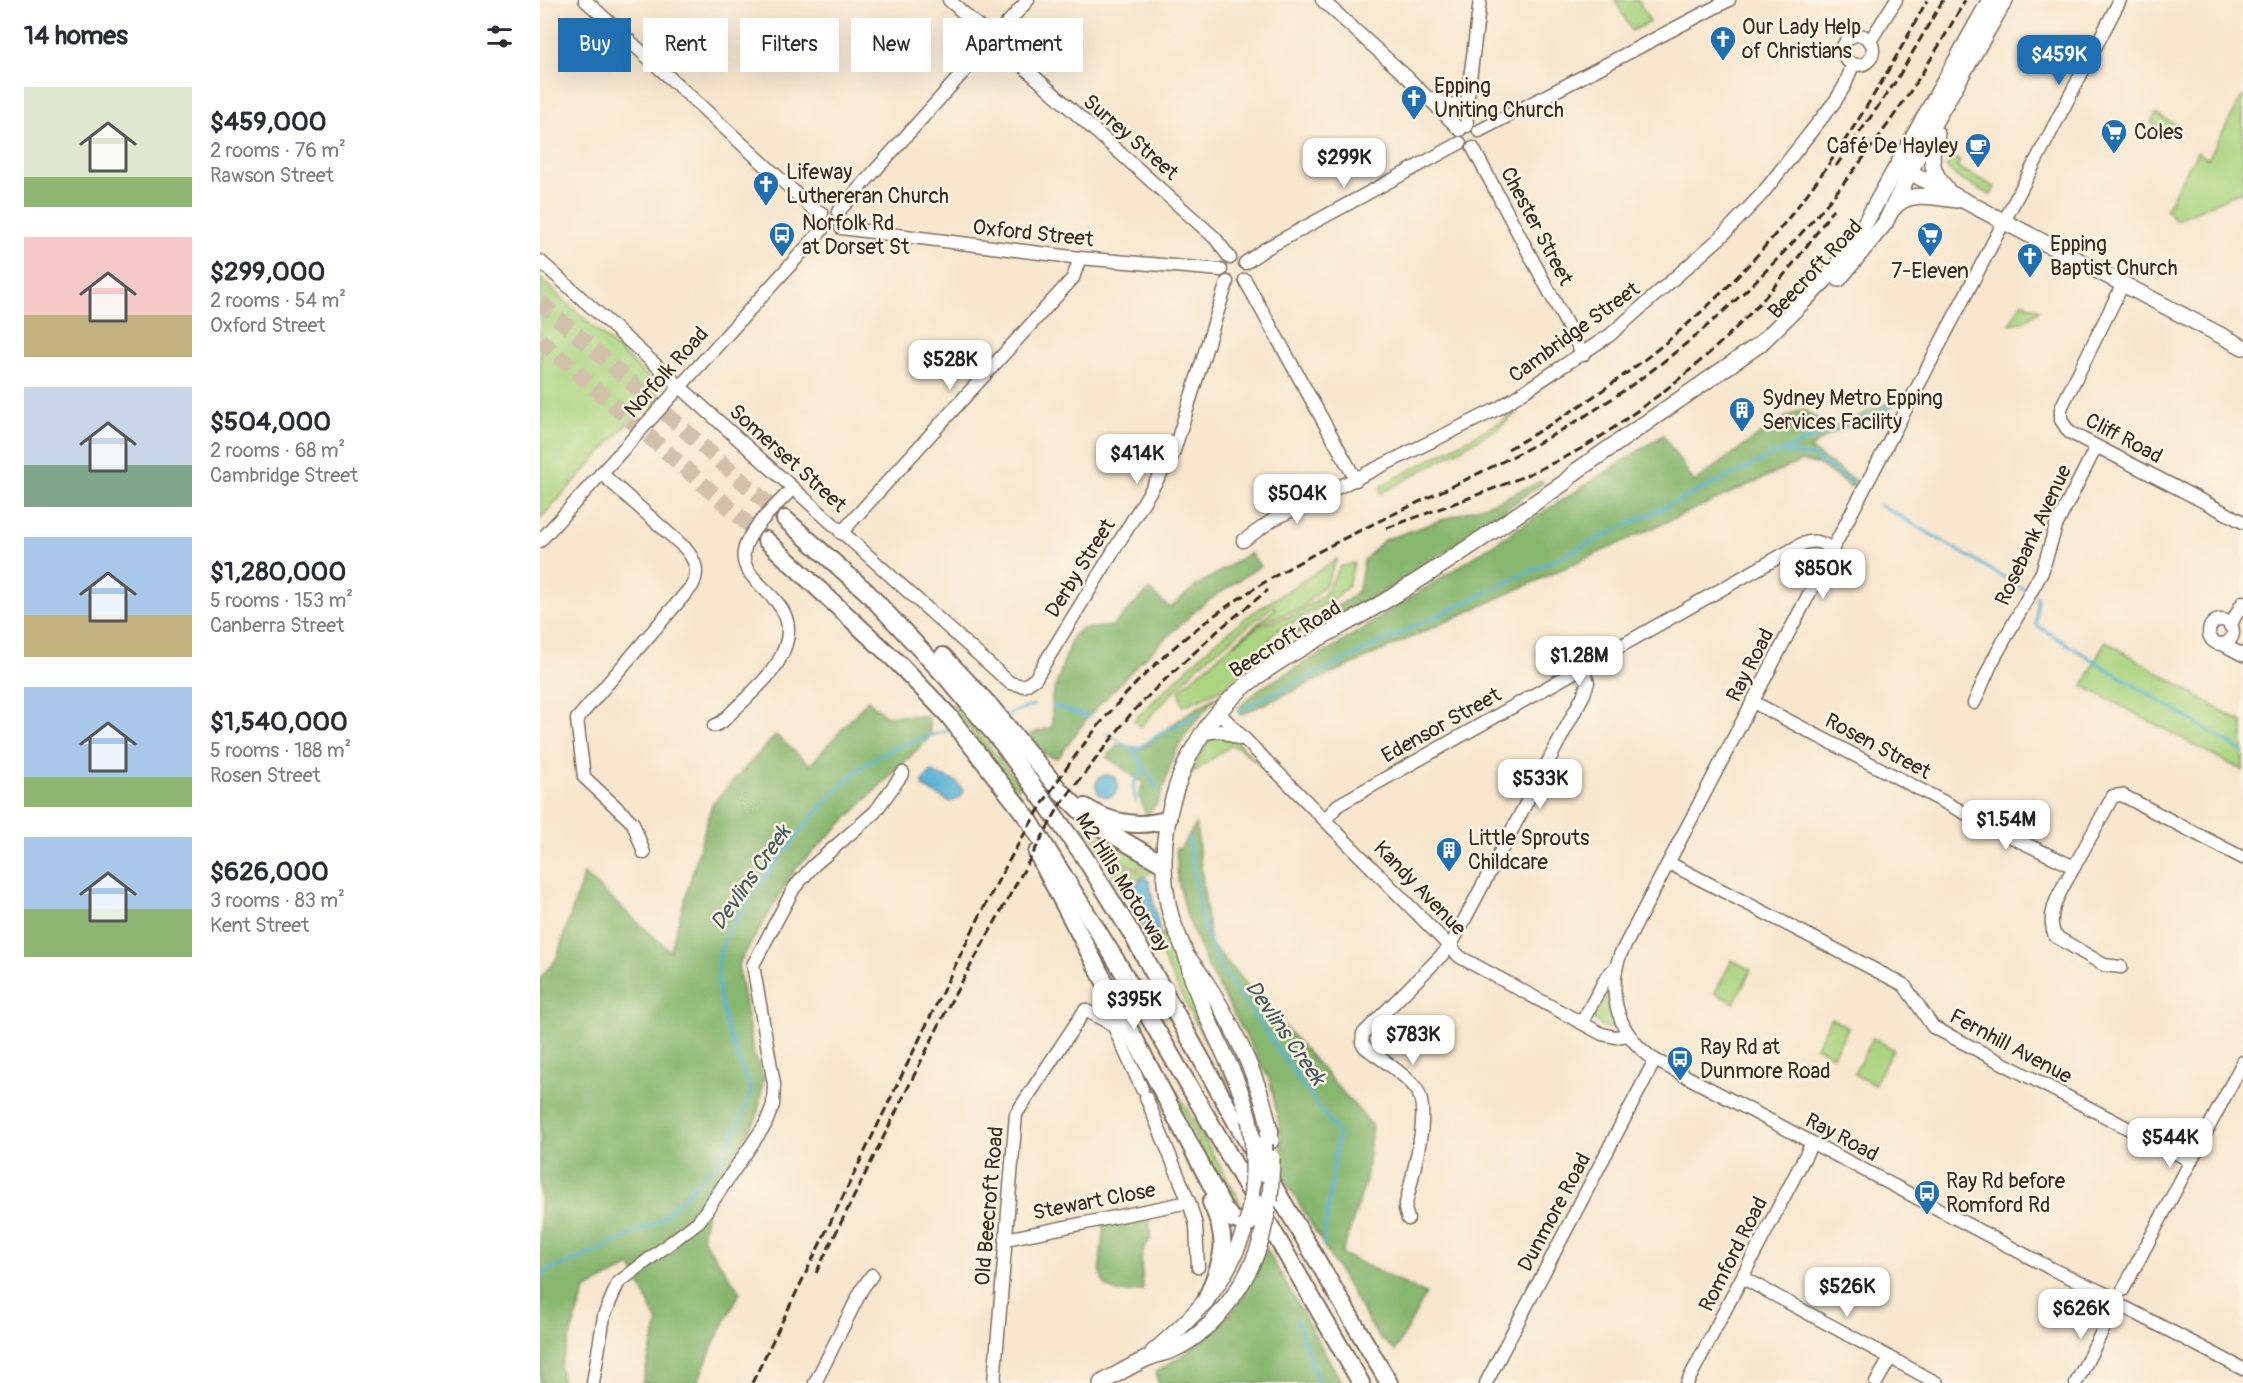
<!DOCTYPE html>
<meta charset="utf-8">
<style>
:root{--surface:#fff;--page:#f7f7f7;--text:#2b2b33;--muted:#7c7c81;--accent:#1f6fb2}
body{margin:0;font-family:Pangolin,sans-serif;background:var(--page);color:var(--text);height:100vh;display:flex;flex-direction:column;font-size:22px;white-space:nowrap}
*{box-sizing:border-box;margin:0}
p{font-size:20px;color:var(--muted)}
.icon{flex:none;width:33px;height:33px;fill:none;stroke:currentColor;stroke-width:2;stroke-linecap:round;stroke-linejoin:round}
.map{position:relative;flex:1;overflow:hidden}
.side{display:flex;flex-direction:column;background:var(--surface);width:540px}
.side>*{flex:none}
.hud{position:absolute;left:18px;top:18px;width:570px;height:54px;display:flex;gap:12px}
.price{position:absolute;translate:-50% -51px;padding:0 14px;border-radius:12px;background:#fff;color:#222;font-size:20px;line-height:39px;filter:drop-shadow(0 2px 3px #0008)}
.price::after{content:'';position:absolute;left:50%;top:36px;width:18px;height:14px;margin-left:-9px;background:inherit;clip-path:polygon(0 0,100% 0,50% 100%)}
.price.selected{background:var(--accent);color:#fff}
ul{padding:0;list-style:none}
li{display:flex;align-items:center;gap:18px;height:150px;padding:0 24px}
li span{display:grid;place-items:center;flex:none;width:168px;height:120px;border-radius:0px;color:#555}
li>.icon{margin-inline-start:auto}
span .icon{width:72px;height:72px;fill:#fffc;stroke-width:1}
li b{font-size:26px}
h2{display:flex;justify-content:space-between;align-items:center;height:72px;padding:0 24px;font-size:26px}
.chip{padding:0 21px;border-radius:0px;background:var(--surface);box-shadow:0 6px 24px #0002;font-size:21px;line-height:54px}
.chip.selected{background:var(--accent);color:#fff}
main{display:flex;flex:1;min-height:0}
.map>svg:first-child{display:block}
.green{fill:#aad480;stroke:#727f4f;stroke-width:1.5}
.forest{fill:#87b66e;stroke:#617046;stroke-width:1.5}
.water{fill:#5ab3d7;stroke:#4a6e7a;stroke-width:1.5}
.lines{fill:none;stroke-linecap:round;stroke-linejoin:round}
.stream{stroke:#5ab3d7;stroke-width:3}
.highway-tunnel{stroke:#d2c0ab;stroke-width:16;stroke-dasharray:16 8;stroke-linecap:butt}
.minor-casing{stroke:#7d6c5c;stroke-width:15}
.major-casing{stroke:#7d6c5c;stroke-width:18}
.highway-casing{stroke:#7d6c5c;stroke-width:20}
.minor{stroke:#fff;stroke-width:12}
.major{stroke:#fff;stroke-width:15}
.highway{stroke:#fff;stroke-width:16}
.rail{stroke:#3b2a1e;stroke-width:3;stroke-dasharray:9 4.5;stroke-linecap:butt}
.major-bridge-casing{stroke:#7d6c5c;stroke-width:18;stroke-linecap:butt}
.highway-bridge-casing{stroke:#7d6c5c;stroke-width:20;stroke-linecap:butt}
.major-bridge{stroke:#fff;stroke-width:15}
.highway-bridge{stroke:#fff;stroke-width:16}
.labels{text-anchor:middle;stroke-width:5;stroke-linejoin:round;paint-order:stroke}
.poi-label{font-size:21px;fill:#3b2a1e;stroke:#fcf5e5;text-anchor:start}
.street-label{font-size:21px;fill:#3b2a1e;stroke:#fcf5e5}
.water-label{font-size:22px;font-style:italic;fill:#465a5f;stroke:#fcf5e5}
</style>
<main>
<section class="side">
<h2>14 homes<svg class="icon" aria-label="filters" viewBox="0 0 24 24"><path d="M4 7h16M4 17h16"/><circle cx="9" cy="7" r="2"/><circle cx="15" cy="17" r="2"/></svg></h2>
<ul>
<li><span style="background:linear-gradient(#dfe7d0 75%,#8fb573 0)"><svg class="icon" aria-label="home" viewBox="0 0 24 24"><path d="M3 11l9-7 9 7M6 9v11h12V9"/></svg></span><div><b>$459,000</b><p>2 rooms · 76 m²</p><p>Rawson Street</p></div></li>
<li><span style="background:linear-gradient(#f6c9c9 65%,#c2b280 0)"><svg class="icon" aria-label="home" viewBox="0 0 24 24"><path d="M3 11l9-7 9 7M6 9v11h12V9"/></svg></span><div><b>$299,000</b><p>2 rooms · 54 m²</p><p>Oxford Street</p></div></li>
<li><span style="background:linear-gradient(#c9d6e8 65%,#7fa58c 0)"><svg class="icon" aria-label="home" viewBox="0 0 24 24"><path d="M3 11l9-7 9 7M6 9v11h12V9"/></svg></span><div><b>$504,000</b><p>2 rooms · 68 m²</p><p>Cambridge Street</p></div></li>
<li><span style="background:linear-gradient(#a9c7e8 65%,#c2b280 0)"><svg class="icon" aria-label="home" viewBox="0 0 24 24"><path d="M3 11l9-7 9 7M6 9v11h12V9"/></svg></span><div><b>$1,280,000</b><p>5 rooms · 153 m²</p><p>Canberra Street</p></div></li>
<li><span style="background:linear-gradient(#a9c7e8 75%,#8fb573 0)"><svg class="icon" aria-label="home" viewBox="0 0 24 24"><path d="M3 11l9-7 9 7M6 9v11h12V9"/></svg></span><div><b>$1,540,000</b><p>5 rooms · 188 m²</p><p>Rosen Street</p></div></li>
<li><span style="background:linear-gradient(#a9c7e8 60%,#8fb573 0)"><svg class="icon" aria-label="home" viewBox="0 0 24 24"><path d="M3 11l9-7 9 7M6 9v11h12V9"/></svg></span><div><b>$626,000</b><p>3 rooms · 83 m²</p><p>Kent Street</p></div></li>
</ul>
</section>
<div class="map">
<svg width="1703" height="1383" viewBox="0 0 1703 1383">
<rect width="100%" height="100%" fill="#fcf5e5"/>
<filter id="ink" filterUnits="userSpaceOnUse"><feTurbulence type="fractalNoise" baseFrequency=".0167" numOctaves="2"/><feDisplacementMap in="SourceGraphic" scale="12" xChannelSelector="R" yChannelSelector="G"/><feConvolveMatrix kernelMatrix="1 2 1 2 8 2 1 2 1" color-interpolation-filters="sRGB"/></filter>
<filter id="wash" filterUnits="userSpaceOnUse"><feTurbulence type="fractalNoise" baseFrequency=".008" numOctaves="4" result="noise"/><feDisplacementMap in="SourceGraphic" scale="24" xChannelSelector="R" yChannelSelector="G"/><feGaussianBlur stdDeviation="1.35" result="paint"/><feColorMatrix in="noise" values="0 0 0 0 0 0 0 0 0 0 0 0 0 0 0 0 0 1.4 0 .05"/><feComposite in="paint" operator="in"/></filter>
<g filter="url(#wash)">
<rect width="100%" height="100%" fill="#f8e6ce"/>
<!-- green -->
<g class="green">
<path d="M1075 0H1098L1110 22 1092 31Z"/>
<path d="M1703 95V191L1635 220 1626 209 1657 152 1668 159Z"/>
<path d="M1616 114 1636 125 1631 134 1611 123Z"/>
<path d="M1412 157 1420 161 1417 167 1455 187 1451 195 1421 180 1406 167Z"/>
<path d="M0 278 120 388 0 519Z"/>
<path d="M1482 302 1499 310 1485 321 1470 324Z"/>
<path d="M977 413 957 429 840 494 841 486Z"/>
<path d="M797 559 786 584 760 609 723 622 694 645 719 626 754 615 784 595 800 567 814 563 808 586 793 600 733 633 729 639 736 646 701 670 685 688 643 706 639 690 735 609 733 606 659 665 600 727 594 720 673 644 711 614Z"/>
<path d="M1565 641 1703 723V771L1543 686Z"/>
<path d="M414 703 481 786 476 789 411 705Z"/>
<path d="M677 735 695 740 721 766 698 747 690 746 651 774 666 744Z"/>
<path d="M542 826 607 863 598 869C577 865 568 827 545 840L539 832Z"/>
<path d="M553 840 561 842 591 871H602L611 863 614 871 590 883 583 895Z"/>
<path d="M625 931 695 1094 657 1026 616 944Z"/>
<path d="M1192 960 1211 970 1194 1003 1175 993Z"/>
<path d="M1065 990 1069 1011 1077 1029 1063 1027 1051 1017Z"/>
<path d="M1291 1018 1308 1028 1293 1056 1276 1047Z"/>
<path d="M600 1033 604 1035 696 1194 703 1213 701 1216 696 1214Z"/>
<path d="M1333 1038 1353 1049 1334 1085 1314 1074Z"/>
</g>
<!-- forest -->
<g class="forest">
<path d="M1356 399 1346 416C1319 421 1291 431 1270 449L1314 480 1311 487 1280 465 1261 461 700 715 699 707 722 687 797 645 1123 435 1154 482 1238 421 1263 409 1292 428Z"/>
<path d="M1001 481 1003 483C929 534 834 609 749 636L809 599 819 589 824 560 844 540 960 500Z"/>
<path d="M710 553 720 566 662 605 602 660 548 717 518 758C502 757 498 746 490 734L512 727V697L532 637 541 629 572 626 609 590 630 608 656 586Z"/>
<path d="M676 697C661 715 646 732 635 753 626 772 624 803 606 815L599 795 603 783 567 757 577 745 603 748 645 715Z"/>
<path d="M328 700 344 715 388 716 391 736 256 868 198 965 214 1056 224 1077 217 1117 170 1194 162 1238 200 1292 174 1343 157 1383H102L118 1323 91 1266 45 1290 20 1368 23 1383H0V978L16 960 44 874 130 951 172 804 236 735 270 765Z"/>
<path d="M656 824 670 943 832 1125 826 1180 802 1254 886 1294 855 1351 836 1334 741 1173V1134L730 1081 666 963 647 916 638 881 636 848 640 849Z"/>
<path d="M583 1219 610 1220V1240C596 1255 603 1271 603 1290 544 1304 563 1256 564 1221Z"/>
<path d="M726 1248 802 1383H618L616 1372C647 1353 677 1333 699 1303 710 1287 717 1266 726 1248Z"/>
</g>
<!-- water -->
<g class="water">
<path d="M391 772 417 782 423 791 420 798 410 802 383 787V780Z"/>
<circle cx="567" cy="786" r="11"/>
<path d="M604 877 609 881 620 935 616 939C601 932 589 904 591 889Z"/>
</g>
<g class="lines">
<!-- stream -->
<g class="stream">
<path d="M1244 452 1274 457 1315 485"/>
<path d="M1339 504 1484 589"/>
<path d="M1497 596 1496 625 1703 752"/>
<path d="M513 706 548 717"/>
<path d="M700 710 1242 451 1353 406"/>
<path d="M466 715 494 705"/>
<path d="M567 733 594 751 618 790"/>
<path d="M594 751 624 731 660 714"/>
<path d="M596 802 593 786 603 766"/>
<path d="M648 838 661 917 679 966 798 1134 783 1245"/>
<path d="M0 1278 9 1270 51 1254 120 1221 182 1159 212 1092C193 1047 171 1001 180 952 187 917 293 786 324 765 347 749 387 736 413 729"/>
<path d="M757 1321 778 1383"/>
</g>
</g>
</g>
<g filter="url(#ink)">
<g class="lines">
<!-- highway-tunnel -->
<g class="highway-tunnel">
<path d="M0 302 245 519"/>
<path d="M0 340 226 540"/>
</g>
<!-- minor casing -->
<g class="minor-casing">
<g id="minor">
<path d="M45 0 273 209 282 213"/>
<path d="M409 0 675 238 690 258"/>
<path d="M782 0 867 77 920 130"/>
<circle cx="1318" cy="50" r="15"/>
<path d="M1330 41 1356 0"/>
<path d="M894 98 907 105 927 103"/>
<path d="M927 126 926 111 940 0"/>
<path d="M939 131 1189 0"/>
<path d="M933 148 1043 355"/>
<path d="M298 212 488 0"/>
<path d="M301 228 540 258 681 270"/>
<path d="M0 261 470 683 484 686 495 679 633 454 687 282"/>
<path d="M705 263 725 249 920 143"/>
<path d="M705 280 816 480"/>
<path d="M1583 284 1521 408V420L1529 432 1703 522"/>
<path d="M61 473 145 548C155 560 160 571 152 586L37 719 44 777 93 823 104 853"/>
<path d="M301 533 533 278 540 258"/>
<path d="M0 541 282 230"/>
<path d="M703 541 734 519 959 408 1070 335 1181 237 1222 194 1296 100 1305 85 1313 64"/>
<circle cx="1681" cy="632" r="12"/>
<path d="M1690 626 1703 602"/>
<path d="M1682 644 1703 655"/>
<path d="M1213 702 1465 834 1534 867 1573 796 1582 795 1703 858"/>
<path d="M1434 703 1452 662 1502 572 1516 526 1556 447"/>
<path d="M678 712 920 957 1062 1034 1075 1037 1089 1035"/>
<path d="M174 726 182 722C197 706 228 680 238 662 278 593 185 589 207 542 216 523 237 505 252 489"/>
<path d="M663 733 681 731 700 739"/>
<path d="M785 820 798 805 1262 544C1275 539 1281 542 1293 549"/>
<path d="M1129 863 1364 985 1393 1027 1651 1161"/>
<path d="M1534 867C1523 888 1504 912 1515 936L1564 965 1581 967"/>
<path d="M1042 1022 1067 976 1076 967"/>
<path d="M606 1097 649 1202 656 1225 658 1267"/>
<path d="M868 1219 865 1209C870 1180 895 1107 874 1086 861 1071 842 1060 826 1048L822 1043 823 1034 910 947 1044 694 1048 682 1043 668"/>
<path d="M466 1239 649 1202"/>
<path d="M1203 1278 1397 1383"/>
<path d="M1583 1290 1703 1062"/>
<path d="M1568 1295 1514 1270 1115 1060C1079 1036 1066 996 1080 955L1580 0"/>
<path d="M1586 1308 1703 1369"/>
<path d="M53 1383 64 1316 78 1283 159 1221 225 1125 233 1105 234 1084 213 965 254 888 273 866 335 812 363 773"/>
<path d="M275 1383 322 1289 332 1275"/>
<path d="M454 1383 476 1114 545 1010 573 1025 602 1089"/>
<path d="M946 1383 1115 1060"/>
<path d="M1147 1383 1272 1143"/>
<path d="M1336 1383 1350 1358"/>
<path d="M1536 1383 1573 1310"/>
</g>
</g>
<!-- major casing -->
<g class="major-casing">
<g id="major">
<path d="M1397 134C1389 156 1390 171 1406 188"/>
<path d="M1362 168 1703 347"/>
<path d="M1353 209C1367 189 1397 198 1417 200"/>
<path d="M1299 279 1345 223 1394 123 1465 0"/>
<path d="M650 960C683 1002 726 1088 731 1141"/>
<path d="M709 1119C697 1070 668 1028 653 981 650 973 649 963 646 955 641 940 634 928 630 913 610 828 642 735 710 682 753 649 805 626 850 598 909 562 966 522 1024 483L1035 472 1220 344 1284 281 1314 243 1450 0"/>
<path d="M613 1352C660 1312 687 1282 707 1223"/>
<path d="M561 1383C576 1375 590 1366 606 1359 616 1354 627 1353 637 1348 675 1329 709 1281 721 1240"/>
</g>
</g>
<!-- highway casing -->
<g class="highway-casing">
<g id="highway">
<path d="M245 519 327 592 408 679 462 743 543 855 592 934 696 1122 849 1383"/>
<path d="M226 540 357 662 408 715 489 820 580 967 821 1383"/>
<path d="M403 656 451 707 521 792 553 823 623 864"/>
<path d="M545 807C569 823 600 829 628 819"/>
<path d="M497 853 684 1209 692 1219 707 1224"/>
<path d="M724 1144 730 1131"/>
<path d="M665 1303C681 1260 692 1247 671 1202"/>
</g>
</g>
<!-- minor -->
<use href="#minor" class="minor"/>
<!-- major -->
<use href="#major" class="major"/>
<!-- highway -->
<use href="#highway" class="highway"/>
<!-- rail -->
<g class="rail">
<path d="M1296 166 1356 81 1403 0"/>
<path d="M968 449C1042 408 1113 358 1174 300 1262 216 1331 107 1387 0"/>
<path d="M847 528C905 506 965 487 1021 459 1047 447 1071 430 1094 413 1174 357 1239 290 1293 209"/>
<path d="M276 1273 410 1003 520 805 590 715 616 688 682 627 728 590"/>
<path d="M212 1383C268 1269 323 1155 379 1040 448 899 509 758 630 651 734 558 880 507 1002 441 1184 342 1327 180 1425 0"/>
</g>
<!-- major-bridge casing -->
<g class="major-bridge-casing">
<g id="major-bridge">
<path d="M730 1201 732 1158"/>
<path d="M707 1223C714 1188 716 1155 709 1119"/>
<path d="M721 1240 728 1210"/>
</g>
</g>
<!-- highway-bridge casing -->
<g class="highway-bridge-casing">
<g id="highway-bridge">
<path d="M724 1173V1144"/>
<path d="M707 1224 716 1219 721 1204"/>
</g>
</g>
<!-- major-bridge -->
<use href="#major-bridge" class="major-bridge"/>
<!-- highway-bridge -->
<use href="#highway-bridge" class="highway-bridge"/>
</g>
</g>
<!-- icons -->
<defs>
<g id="church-pin" transform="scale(1.35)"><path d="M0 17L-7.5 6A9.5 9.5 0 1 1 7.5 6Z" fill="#1f6fb2" stroke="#fcf5e5"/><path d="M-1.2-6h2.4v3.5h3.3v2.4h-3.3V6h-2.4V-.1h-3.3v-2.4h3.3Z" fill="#fff"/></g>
<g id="supermarket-pin" transform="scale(1.35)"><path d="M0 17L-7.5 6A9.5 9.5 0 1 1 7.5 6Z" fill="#1f6fb2" stroke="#fcf5e5"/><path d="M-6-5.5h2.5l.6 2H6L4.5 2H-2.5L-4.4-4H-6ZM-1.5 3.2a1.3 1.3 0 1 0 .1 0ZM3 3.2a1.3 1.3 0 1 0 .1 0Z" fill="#fff"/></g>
<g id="cafe-pin" transform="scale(1.35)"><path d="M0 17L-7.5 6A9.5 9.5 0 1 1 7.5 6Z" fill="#1f6fb2" stroke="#fcf5e5"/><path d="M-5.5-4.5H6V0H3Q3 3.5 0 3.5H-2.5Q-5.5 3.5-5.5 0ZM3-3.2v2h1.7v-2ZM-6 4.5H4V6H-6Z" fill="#fff"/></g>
<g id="bus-pin" transform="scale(1.35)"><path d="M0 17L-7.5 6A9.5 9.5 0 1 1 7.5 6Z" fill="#1f6fb2" stroke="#fcf5e5"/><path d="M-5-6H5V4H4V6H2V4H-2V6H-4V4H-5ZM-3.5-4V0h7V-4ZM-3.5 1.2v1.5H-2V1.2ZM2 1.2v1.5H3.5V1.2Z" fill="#fff"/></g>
<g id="building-pin" transform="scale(1.35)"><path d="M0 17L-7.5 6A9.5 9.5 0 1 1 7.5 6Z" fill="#1f6fb2" stroke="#fcf5e5"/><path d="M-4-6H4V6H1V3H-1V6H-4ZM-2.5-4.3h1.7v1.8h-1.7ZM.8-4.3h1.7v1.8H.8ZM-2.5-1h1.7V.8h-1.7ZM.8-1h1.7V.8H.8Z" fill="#fff"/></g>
</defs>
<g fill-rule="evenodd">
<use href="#church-pin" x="1183" y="39"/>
<use href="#church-pin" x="874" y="98"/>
<use href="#supermarket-pin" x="1574" y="132"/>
<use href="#cafe-pin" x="1438" y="146"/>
<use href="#church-pin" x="226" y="184"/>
<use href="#bus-pin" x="242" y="235"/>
<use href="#supermarket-pin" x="1390" y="235"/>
<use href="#church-pin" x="1490" y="256"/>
<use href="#building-pin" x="1202" y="410"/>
<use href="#building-pin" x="909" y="850"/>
<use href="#bus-pin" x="1140" y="1059"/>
<use href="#bus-pin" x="1387" y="1193"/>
</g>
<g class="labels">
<!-- poi labels -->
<g class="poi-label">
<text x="1202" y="34">Our Lady Help<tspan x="1202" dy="24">of Christians</tspan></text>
<text x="894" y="93">Epping<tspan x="894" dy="24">Uniting Church</tspan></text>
<text x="1594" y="139">Coles</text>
<text x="1418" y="153" text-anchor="end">Café De Hayley</text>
<text x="246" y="179">Lifeway<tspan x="246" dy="24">Luthereran Church</tspan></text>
<text x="262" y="230">Norfolk Rd<tspan x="262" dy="24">at Dorset St</tspan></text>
<text x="1510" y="251">Epping<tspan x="1510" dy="24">Baptist Church</tspan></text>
<text x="1390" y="278" text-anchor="middle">7-Eleven</text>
<text x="1222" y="405">Sydney Metro Epping<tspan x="1222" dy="24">Services Facility</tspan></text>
<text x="928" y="845">Little Sprouts<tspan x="928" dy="24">Childcare</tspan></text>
<text x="1160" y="1054">Ray Rd at<tspan x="1160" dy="24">Dunmore Road</tspan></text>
<text x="1406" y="1188">Ray Rd before<tspan x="1406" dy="24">Romford Rd</tspan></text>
</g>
<!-- street labels -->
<g class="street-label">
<text transform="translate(591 137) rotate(41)" y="7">Surrey Street</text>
<text transform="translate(997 226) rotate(62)" y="7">Chester Street</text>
<text transform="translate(493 233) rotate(6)" y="7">Oxford Street</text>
<text transform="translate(1275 269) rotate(-47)" y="7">Beecroft Road</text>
<text transform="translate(1034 332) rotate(-36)" y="7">Cambridge Street</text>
<text transform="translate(126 372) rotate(-48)" y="7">Norfolk Road</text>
<text transform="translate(1584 438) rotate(28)" y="7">Cliff Road</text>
<text transform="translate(248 458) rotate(42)" y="7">Somerset Street</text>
<text transform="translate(1493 535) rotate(-65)" y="7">Rosebank Avenue</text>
<text transform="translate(540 568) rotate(-58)" y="7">Derby Street</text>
<text transform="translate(745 639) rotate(-32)" y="7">Beecroft Road</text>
<text transform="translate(1210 665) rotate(-63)" y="7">Ray Road</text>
<text transform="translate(901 725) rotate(-29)" y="7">Edensor Street</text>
<text transform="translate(1338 746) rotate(28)" y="7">Rosen Street</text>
<text transform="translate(583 882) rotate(58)" y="7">M2 Hills Motorway</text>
<text transform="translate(880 888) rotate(46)" y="7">Kandy Avenue</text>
<text transform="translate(1471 1046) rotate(28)" y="7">Fernhill Avenue</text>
<text transform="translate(1302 1137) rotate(28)" y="7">Ray Road</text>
<text transform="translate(554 1201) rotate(-11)" y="7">Stewart Close</text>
<text transform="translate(449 1206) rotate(-85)" y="7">Old Beecroft Road</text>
<text transform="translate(1014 1212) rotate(-62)" y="7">Dunmore Road</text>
<text transform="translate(1193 1254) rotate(-63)" y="7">Romford Road</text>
</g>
<!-- water labels -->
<g class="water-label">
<text transform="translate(210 877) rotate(-55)" y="8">Devlins Creek</text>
<text transform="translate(746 1032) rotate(55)" y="8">Devlins Creek</text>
</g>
</g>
</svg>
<b class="price selected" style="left:1519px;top:86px">$459K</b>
<b class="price" style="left:804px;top:189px">$299K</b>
<b class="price" style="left:410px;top:391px">$528K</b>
<b class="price" style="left:597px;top:485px">$414K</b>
<b class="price" style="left:757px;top:525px">$504K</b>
<b class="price" style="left:1283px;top:600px">$850K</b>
<b class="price" style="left:1039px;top:687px">$1.28M</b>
<b class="price" style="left:1000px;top:810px">$533K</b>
<b class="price" style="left:1466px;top:851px">$1.54M</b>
<b class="price" style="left:594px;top:1031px">$395K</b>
<b class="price" style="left:873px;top:1066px">$783K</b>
<b class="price" style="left:1630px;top:1169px">$544K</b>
<b class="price" style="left:1307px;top:1318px">$526K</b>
<b class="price" style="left:1541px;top:1340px">$626K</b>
<div class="hud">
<a class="chip selected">Buy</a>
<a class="chip">Rent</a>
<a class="chip">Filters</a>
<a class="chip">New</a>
<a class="chip">Apartment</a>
</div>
</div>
</main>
